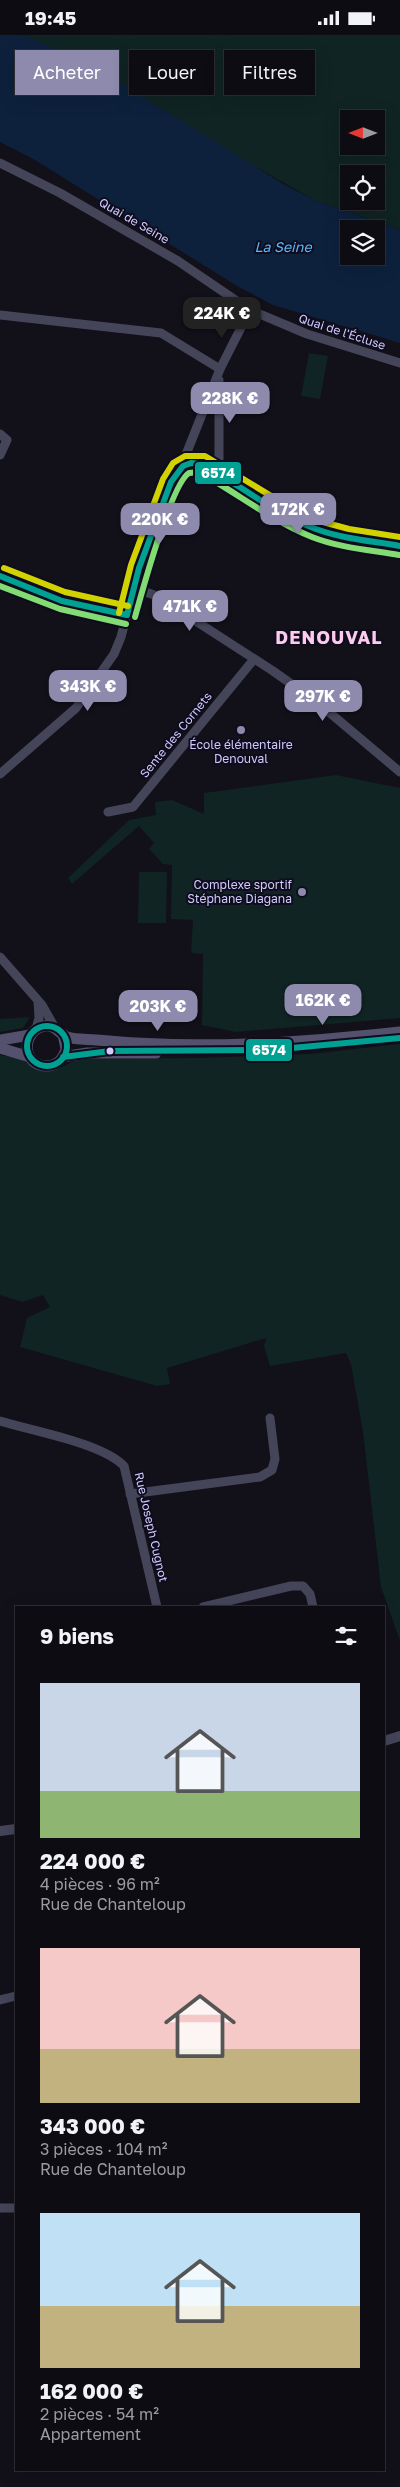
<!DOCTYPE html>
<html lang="fr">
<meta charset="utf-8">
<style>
:root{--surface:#0e0c13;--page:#17151c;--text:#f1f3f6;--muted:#9b9ba0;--line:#2e2c33;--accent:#8d8aad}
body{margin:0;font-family:"Golos Text",sans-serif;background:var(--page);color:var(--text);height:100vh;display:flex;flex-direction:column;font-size:19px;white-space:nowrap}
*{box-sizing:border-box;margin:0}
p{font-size:16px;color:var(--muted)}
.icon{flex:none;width:28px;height:28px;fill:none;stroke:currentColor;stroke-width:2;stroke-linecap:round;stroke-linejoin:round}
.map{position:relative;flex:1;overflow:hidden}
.side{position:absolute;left:15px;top:1571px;width:370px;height:865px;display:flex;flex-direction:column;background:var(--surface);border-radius:0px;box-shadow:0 5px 20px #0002,0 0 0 1px var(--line)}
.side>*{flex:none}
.banner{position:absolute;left:15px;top:15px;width:370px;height:45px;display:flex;gap:10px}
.needle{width:32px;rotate:270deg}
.fabs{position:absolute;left:340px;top:75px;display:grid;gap:10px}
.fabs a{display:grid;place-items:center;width:45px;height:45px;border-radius:0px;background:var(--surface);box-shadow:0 5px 20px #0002,0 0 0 1px var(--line);font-size:25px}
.price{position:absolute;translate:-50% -42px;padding:0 11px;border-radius:10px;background:var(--accent);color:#fff;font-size:16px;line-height:32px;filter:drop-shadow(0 1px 2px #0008)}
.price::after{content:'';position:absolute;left:50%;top:30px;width:15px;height:11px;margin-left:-8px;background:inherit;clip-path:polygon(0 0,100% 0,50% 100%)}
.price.on{background:#222;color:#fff}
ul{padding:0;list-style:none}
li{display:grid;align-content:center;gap:10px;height:265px;padding:0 25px}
li span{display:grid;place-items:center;height:155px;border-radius:0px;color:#555}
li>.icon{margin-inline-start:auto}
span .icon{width:90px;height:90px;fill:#fffc;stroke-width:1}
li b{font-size:21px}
h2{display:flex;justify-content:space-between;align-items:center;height:60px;padding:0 25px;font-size:21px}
.chip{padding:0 18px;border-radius:0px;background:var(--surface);box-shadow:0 5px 20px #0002,0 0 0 1px var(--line);font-size:18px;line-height:45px}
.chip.on{background:var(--accent);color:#fff}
.status{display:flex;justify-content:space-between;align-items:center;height:35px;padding:0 25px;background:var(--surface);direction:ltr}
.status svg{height:14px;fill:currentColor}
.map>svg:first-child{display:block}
.green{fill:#102423;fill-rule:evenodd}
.water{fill:#0d213d;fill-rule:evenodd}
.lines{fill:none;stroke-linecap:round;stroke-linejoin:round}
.minor{stroke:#45455a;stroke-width:9}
.tertiary{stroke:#45455a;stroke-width:10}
.secondary{stroke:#53516d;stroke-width:11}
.bus-1-casing{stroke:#0f0c1d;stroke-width:10}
.bus-2-casing{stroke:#0f0c1d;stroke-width:10}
.bus-3-casing{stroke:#0f0c1d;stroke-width:10}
.bus-1{stroke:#00a092;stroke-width:6}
.bus-2{stroke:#82dc73;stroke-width:6}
.bus-3{stroke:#d2d200;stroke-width:6}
.poi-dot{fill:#8d8aad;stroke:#0f0c1d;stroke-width:2}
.bus-dot{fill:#cfcbfd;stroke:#0f0c1d;stroke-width:2}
.labels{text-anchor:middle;stroke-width:4;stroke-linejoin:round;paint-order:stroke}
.street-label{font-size:12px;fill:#cfcbfd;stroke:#0f0c1d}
.poi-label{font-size:12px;fill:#cfcbfd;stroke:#0f0c1d}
.water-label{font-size:14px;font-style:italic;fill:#5cb6fa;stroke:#0f0c1d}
.district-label{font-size:18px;font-weight:bold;letter-spacing:1px;fill:#fdcced;stroke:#0f0c1d}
.line-badge{stroke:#0f0c1d;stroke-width:2}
.badge-label{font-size:14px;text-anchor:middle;font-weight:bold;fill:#fff}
</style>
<div class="status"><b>19:45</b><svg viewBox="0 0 49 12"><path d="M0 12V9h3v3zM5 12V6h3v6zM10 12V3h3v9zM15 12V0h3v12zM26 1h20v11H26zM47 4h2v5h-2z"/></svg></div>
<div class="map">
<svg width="400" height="2452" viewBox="0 0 400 2452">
<rect width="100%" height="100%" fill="#121019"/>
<!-- green -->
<g class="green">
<path d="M24 0H400V195L314 165ZM349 84H376V111H349ZM349 139H376V166H349Z"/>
<path d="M309 318 328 321 320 364 301 361Z"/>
<path d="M336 740 400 753V983L236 997 202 990 203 919 191 918 193 885 171 884 172 830 163 829 149 814 154 808 139 791 72 849 68 843 129 785 156 780 155 767 172 765 204 779V758Z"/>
<path d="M139 837H167L166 888H138Z"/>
<path d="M30 982 23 993 0 997V984Z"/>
<path d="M400 1009V1606L381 1552 363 1397 351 1329 346 1318 270 1331 264 1311 266 1303 167 1333 170 1349 157 1351 20 1312 27 1283 50 1272 43 1260 22 1267 0 1260V1020L18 1023 38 1034 55 1035 79 1024 198 1023 310 1019Z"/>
</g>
<!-- water -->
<path class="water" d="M0 0H24L102 37 285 150 314 165 400 195V308L273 270 237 251 35 125 0 107ZM349 194H376V221H349Z"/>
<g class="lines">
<!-- minor -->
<g class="minor">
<path d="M0 128 60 158 178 226 250 275 307 299 400 328"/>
<path d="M0 280 161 298 220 334"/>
<path d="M0 399 7 405 0 420"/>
<path d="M181 432 188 428 202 429C241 449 276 479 316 494 343 504 372 506 400 511"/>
<path d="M217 437 219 433V345"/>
<path d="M0 541C41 560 82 575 127 580"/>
<path d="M134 553 157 561 273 636 317 667 400 737"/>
<path d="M0 739 76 673 114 619 121 602 139 533 171 447 181 432 220 334 250 275"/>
<path d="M108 777 133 772 254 624"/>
<path d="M0 922 42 970 55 993"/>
<path d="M36 994 39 983 38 966"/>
<path d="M0 1386C33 1396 102 1408 124 1431L157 1572"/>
<path d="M130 1459 260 1442 272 1435 275 1424 270 1383"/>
<path d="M203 1572 291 1551H303L310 1559 313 1572"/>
<path d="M0 1965 16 1961"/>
<path d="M0 2173H16"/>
</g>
<!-- tertiary -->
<g class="tertiary">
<path d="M384 1706 400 1701"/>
<path d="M0 1796 16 1794"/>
</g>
<!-- secondary -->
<g class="secondary">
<path d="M63 999 66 1014C63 1026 53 1034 40 1030 21 1024 24 995 44 991 55 989 58 998 67 1002 76 1005 88 1004 97 1005 198 1015 299 1008 400 997"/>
<path d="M0 1005 30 1000"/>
<path d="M0 1013 30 1022"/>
<path d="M63 1022 87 1018H156"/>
</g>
<!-- bus-1 casing -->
<g class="bus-1-casing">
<g id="bus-1">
<path d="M0 541 62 566 127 580"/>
<path d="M127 580 139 533 171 447 183 431 191 428 202 429C240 450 275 479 316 494 343 504 372 506 400 511"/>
<circle cx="47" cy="1011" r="20"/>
<path d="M63 1022 110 1016 270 1015 400 1003"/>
</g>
</g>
<!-- bus-2 casing -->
<g class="bus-2-casing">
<g id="bus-2">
<path d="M0 551 60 574 126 589"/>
<path d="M135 582C142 557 171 449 189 438L199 437C237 458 272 486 312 502 340 513 370 515 399 520"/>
</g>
</g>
<!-- bus-3 casing -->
<g class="bus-3-casing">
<g id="bus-3">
<path d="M4 533 65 557 128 571"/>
<path d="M119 578 131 530 163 444 173 428 185 421H205L291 473 319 486 349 494 400 502"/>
</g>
</g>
<!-- bus-1 -->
<use href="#bus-1" class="bus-1"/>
<!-- bus-2 -->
<use href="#bus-2" class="bus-2"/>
<!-- bus-3 -->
<use href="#bus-3" class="bus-3"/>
</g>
<!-- markers -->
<g class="poi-dot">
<circle cx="241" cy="695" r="5"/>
<circle cx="302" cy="857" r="5"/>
</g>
<circle class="bus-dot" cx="110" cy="1016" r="4.5"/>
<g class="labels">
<!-- street labels -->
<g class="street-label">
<text transform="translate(134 186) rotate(30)" y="4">Quai de Seine</text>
<text transform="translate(342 297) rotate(18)" y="4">Quai de l'Écluse</text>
<text transform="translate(176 700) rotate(-51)" y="4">Sente des Cornets</text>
<text transform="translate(151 1492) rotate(77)" y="4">Rue Joseph Cugnot</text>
</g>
<!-- poi labels -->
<g class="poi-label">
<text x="241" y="714">École élémentaire<tspan x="241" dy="14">Denouval</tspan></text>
<text x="292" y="854" text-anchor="end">Complexe sportif<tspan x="292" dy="14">Stéphane Diagana</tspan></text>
</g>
<!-- water labels -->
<g class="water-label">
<text x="283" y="217">La Seine</text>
</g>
<!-- district labels -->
<g class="district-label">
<text x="329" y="609">DENOUVAL</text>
</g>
</g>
<g class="line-badge">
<rect x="194" y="426" width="48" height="24" rx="5" fill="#00a092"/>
<rect x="245" y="1003" width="48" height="24" rx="5" fill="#00a092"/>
</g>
<g class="badge-label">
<text x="218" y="443">6574</text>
<text x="269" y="1020">6574</text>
</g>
</svg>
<div class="fabs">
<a><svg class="needle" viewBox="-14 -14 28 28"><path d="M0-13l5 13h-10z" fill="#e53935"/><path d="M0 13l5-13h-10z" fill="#9b9ba0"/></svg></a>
<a><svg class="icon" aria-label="locate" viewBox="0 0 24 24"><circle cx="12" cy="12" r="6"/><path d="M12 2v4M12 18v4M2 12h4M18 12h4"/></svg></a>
<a><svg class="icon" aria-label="layers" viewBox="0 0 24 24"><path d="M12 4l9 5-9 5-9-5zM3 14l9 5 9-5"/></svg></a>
</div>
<b class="price on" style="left:222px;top:304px">224K €</b>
<b class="price" style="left:230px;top:389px">228K €</b>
<b class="price" style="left:298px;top:500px">172K €</b>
<b class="price" style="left:160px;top:510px">220K €</b>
<b class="price" style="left:190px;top:597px">471K €</b>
<b class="price" style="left:88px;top:677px">343K €</b>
<b class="price" style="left:323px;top:687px">297K €</b>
<b class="price" style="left:323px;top:991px">162K €</b>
<b class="price" style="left:158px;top:997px">203K €</b>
<div class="banner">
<a class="chip on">Acheter</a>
<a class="chip">Louer</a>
<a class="chip">Filtres</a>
</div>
<section class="side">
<h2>9 biens<svg class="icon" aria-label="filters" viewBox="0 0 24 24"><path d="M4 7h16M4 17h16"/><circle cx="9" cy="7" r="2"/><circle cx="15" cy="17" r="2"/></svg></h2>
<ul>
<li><span style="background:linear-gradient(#c9d6e8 70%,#8fb573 0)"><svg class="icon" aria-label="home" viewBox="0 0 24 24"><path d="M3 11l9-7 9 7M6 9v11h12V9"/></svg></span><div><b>224 000 €</b><p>4 pièces · 96 m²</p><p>Rue de Chanteloup</p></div></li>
<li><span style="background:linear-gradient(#f6c9c9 65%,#c2b280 0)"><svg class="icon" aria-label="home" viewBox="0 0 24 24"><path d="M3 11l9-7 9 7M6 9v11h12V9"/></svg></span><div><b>343 000 €</b><p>3 pièces · 104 m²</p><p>Rue de Chanteloup</p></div></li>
<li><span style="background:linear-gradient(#bfe0f5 60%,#c2b280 0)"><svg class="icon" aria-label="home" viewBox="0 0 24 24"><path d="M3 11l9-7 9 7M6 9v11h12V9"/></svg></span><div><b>162 000 €</b><p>2 pièces · 54 m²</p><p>Appartement</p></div></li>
</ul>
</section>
</div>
